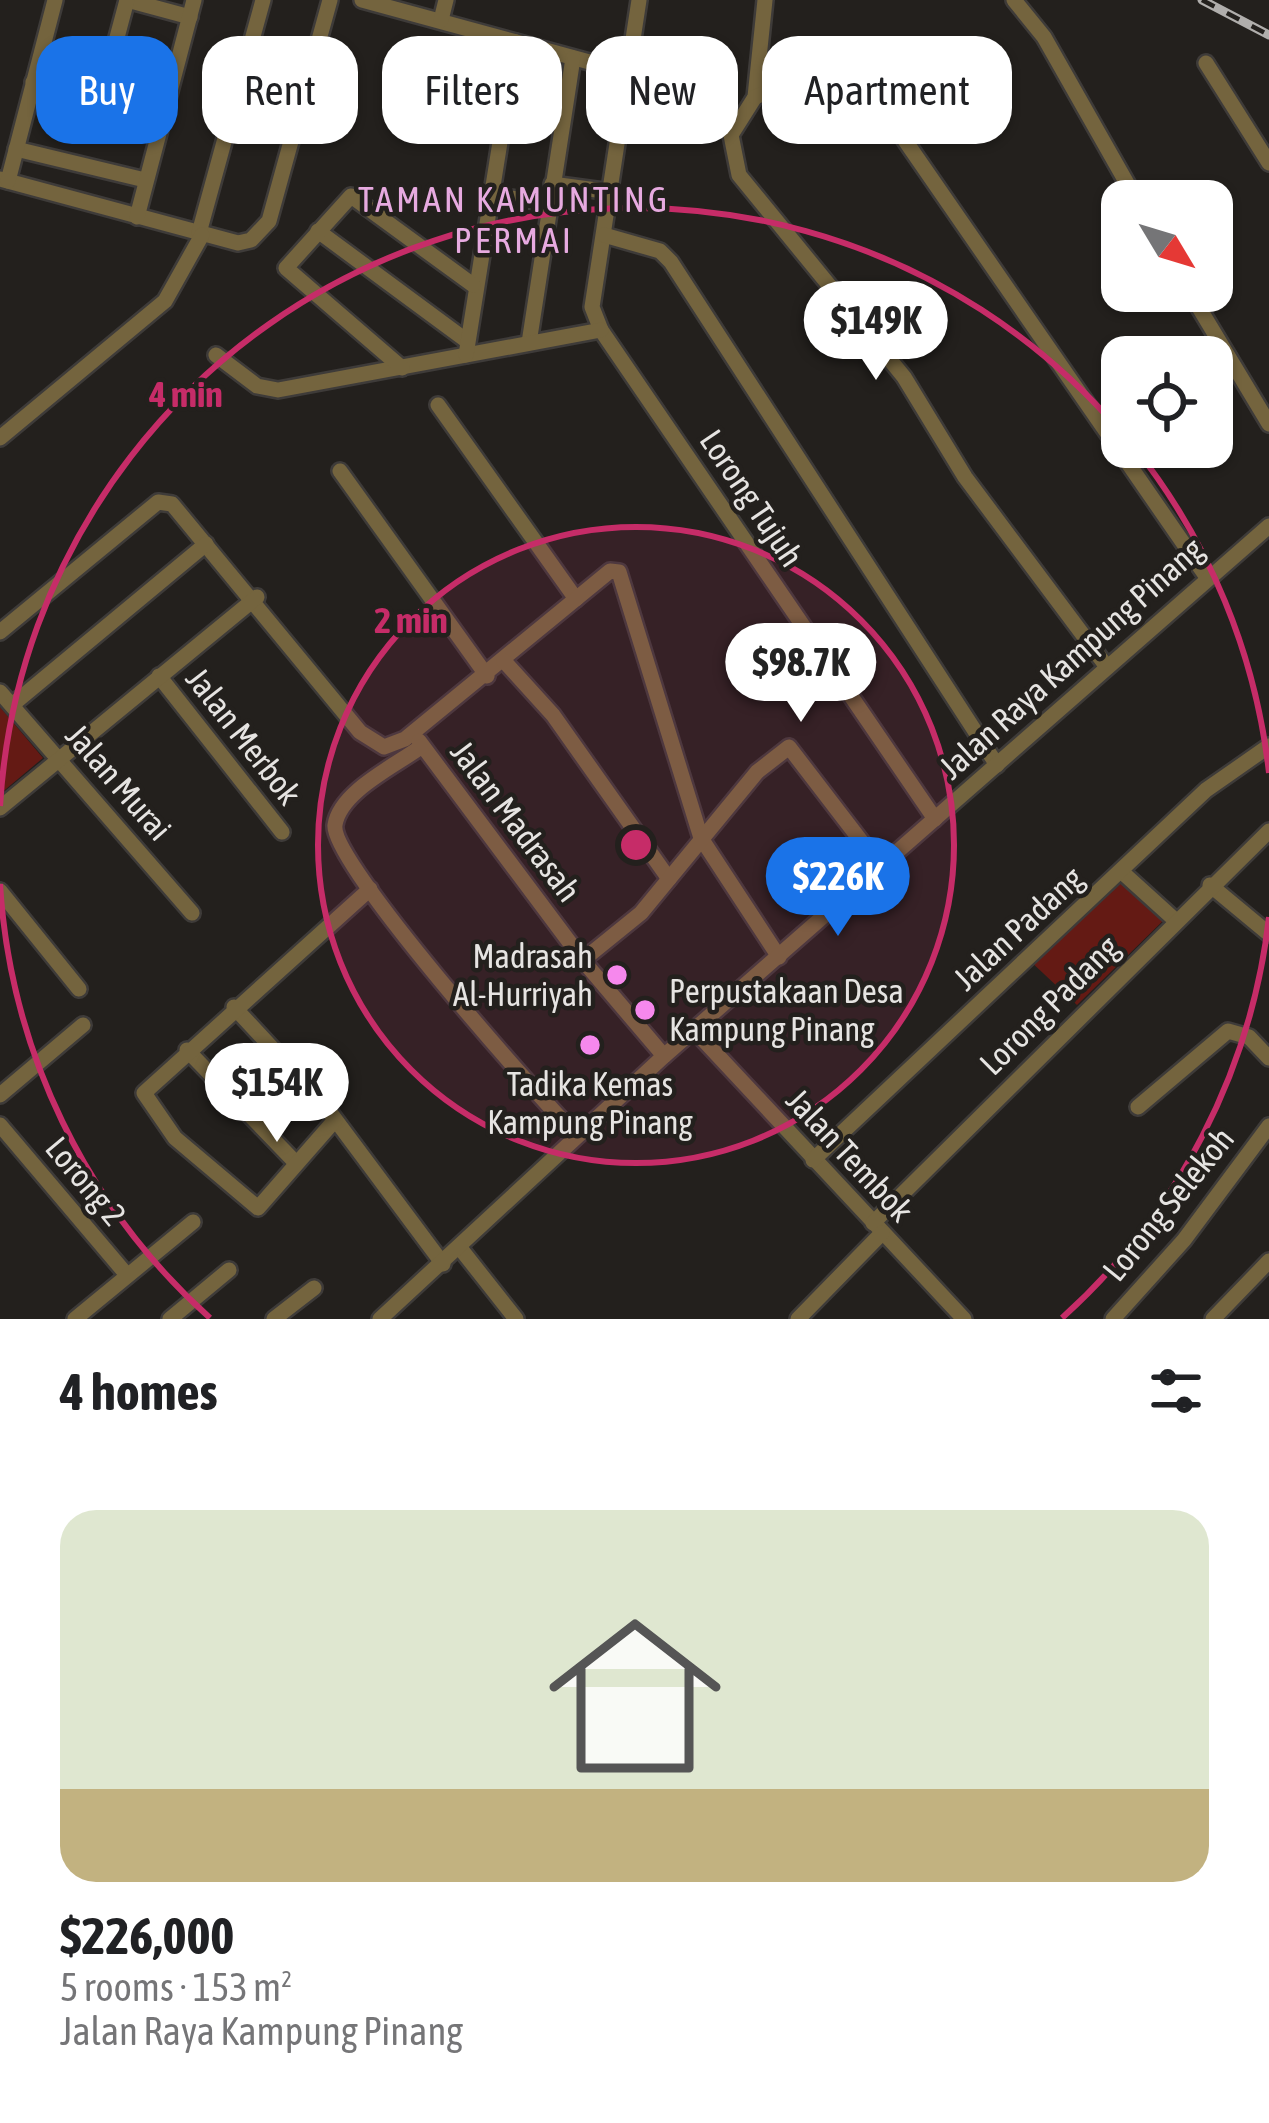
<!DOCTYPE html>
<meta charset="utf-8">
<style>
:root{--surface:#fff;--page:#f6f6f6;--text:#202124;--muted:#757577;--line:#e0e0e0;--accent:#1a73e8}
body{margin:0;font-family:"Asap Condensed",sans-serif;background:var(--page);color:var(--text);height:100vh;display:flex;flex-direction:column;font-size:45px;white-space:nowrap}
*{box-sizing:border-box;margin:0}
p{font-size:39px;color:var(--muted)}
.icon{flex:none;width:66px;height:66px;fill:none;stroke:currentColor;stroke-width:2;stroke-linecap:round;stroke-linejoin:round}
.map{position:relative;height:1319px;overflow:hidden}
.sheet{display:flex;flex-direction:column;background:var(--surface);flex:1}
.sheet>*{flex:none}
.banner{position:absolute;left:36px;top:36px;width:1197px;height:108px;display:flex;gap:24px}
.needle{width:78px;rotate:128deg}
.tools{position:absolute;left:1101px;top:180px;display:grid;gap:24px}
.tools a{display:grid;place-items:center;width:132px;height:132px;border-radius:24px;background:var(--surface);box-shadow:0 3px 9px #0004;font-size:60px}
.price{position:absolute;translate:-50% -102px;padding:0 27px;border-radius:42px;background:#fff;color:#222;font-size:39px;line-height:78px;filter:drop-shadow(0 3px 6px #0008)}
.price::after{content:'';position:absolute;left:50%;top:72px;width:36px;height:27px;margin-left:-18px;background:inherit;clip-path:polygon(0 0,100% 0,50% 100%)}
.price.current{background:var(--accent);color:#fff}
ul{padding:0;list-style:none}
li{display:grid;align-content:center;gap:24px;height:636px;padding:0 60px}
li+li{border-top:3px solid var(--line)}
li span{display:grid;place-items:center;height:372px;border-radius:36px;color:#555}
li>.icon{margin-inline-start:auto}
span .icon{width:216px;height:216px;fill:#fffc;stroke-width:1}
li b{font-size:51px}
h2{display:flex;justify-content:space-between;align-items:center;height:144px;padding:0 60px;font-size:51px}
.chip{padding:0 42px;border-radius:36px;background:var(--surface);box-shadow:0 3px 9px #0004;font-size:42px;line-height:108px}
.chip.current{background:var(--accent);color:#fff}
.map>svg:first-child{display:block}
.green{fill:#641a14}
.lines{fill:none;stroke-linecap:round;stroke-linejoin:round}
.minor-casing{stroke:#3e3b39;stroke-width:20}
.minor{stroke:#74643e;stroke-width:15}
.rail-casing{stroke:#b0aeac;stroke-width:9}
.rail{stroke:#23201d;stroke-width:4.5;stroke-dasharray:14;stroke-linecap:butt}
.ring{fill:none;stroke:#c62c68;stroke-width:6}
.poi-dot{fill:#f688ed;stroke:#23201d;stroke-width:4.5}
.labels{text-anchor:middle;stroke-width:9;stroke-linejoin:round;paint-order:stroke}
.street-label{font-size:33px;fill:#e6e4e2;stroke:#23201d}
.poi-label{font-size:33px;fill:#e6e4e2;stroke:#23201d;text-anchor:end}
.neighbourhood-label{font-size:36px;letter-spacing:3px;fill:#e7aae0;stroke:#23201d}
.centre{fill:#c62c68;stroke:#23201d;stroke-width:6}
.ring-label{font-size:36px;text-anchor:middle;font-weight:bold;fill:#c62c68;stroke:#23201d;stroke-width:9;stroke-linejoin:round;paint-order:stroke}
</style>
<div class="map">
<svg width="1269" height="1319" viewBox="0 0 1269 1319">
<rect width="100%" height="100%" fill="#23201d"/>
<!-- green -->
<g class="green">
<path d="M0 707 43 758 0 794Z"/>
<path d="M1122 872 1169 915 1077 1005 1028 959Z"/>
</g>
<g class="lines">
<!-- minor casing -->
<g class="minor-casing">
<g id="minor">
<path d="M127 0 190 17"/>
<path d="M362 0 626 72"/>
<path d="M639 0 592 307 601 330 935 819"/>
<path d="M765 0 755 97 731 135 739 175 904 377 965 477 1107 667"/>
<path d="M1014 0 1044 37 1137 201"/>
<path d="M441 20 446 0"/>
<path d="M1206 63 1269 163"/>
<path d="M33 82 100 101 127 0"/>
<path d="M755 97 829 68H855L1206 576"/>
<path d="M16 149 145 180"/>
<path d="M0 179 238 243 251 240 269 221 330 0"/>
<path d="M8 181 55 0"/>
<path d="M552 184 611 192"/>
<path d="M489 196 549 202"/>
<path d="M137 217 194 0"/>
<path d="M318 231 467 341"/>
<path d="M199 233 263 0"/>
<path d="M604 235 660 251 671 262 997 765"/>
<path d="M1189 291 1269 424"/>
<path d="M529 343 573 58"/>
<path d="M216 355 257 386 278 390 601 330"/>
<path d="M466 355 516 42"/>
<path d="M402 368 286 268 351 196 473 285"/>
<path d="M438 405 576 599"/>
<path d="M0 438 165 301 202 235"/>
<path d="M340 471 487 676"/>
<path d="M0 632 158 502 172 504 360 732 384 747 405 739 610 571 619 572 701 838 779 957"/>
<path d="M504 661 553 715 669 879"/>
<path d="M159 676 282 832"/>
<path d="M0 692 192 913"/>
<path d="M12 705 206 544"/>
<path d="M419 741 585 963 664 1056"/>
<path d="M422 746C397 765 340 791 335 825 329 861 539 1097 576 1135"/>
<path d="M0 808 257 597"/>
<path d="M1122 872 1175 920"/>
<path d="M1210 885 1269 934"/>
<path d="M0 891 79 989"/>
<path d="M583 960 641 913 757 772 789 747 881 867"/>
<path d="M234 1007 323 1103 443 1264"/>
<path d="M695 1031 964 1319"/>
<path d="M187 1050 296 1163"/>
<path d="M0 1095 83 1025"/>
<path d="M1138 1107 1228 1031 1249 1037 1269 1058"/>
<path d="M335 1120 258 1208 175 1138 144 1093 370 889"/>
<path d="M0 1125 127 1275"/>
<path d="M813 1160 1206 790 1269 746"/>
<path d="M873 1223 1269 831"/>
<path d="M460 1248 516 1319"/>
<path d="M75 1319 193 1222"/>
<path d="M170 1319 229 1270"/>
<path d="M274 1319 314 1288"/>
<path d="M380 1319 664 1056 1269 526"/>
<path d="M798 1319 882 1233"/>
<path d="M1113 1319 1184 1240 1269 1126"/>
<path d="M1213 1319 1269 1261"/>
</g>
</g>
<!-- minor -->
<use href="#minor" class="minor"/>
<!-- rail casing -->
<g class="rail-casing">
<path id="rail" d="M1202 0 1269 35"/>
</g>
<!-- rail -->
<use href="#rail" class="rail"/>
</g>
<!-- distance rings -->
<circle cx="636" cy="845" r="318" fill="#c62c68" fill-opacity=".12"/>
<g class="ring">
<circle cx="636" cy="845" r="318"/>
<path d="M1269 917A637 637 0 0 1 1062 1318M210 1318A637 637 0 0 1 0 884M0 806A637 637 0 0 1 1120 431M1135 448A637 637 0 0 1 1269 773"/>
</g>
<!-- markers -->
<g class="poi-dot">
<circle cx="617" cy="975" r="12"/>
<circle cx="645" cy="1010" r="12"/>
<circle cx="590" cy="1045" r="12"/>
</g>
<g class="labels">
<!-- street labels -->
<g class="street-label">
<text transform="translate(752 498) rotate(56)" y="12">Lorong Tujuh</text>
<text transform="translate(1071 658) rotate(-42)" y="12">Jalan Raya Kampung Pinang</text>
<text transform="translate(244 736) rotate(52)" y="12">Jalan Merbok</text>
<text transform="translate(119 782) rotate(49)" y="12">Jalan Murai</text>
<text transform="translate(516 821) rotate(53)" y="12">Jalan Madrasah</text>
<text transform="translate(1018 928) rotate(-43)" y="12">Jalan Padang</text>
<text transform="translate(1049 1005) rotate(-45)" y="12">Lorong Padang</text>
<text transform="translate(850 1155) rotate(47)" y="12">Jalan Tembok</text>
<text transform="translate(86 1181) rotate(50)" y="12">Lorong 2</text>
<text transform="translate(1168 1204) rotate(-51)" y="12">Lorong Selekoh</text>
</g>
<!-- poi labels -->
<g class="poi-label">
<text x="593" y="968">Madrasah<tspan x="593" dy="38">Al-Hurriyah</tspan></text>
<text x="669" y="1003" text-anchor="start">Perpustakaan Desa<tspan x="669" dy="38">Kampung Pinang</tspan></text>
<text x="590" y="1096" text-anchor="middle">Tadika Kemas<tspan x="590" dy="38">Kampung Pinang</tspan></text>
</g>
<!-- neighbourhood labels -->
<g class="neighbourhood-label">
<text x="514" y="212">TAMAN KAMUNTING<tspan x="514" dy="41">PERMAI</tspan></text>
</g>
</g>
<circle cx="636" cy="845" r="18" class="centre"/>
<g class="ring-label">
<text x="186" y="407">4 min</text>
<text x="411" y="633">2 min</text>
</g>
</svg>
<div class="tools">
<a><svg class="needle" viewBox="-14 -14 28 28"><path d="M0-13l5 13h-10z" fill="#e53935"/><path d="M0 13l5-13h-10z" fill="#757577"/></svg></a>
<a><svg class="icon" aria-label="locate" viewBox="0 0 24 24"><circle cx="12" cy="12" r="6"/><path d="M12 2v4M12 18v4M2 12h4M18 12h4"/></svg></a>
</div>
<b class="price" style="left:876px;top:383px">$149K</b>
<b class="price" style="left:801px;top:725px">$98.7K</b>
<b class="price current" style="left:838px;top:939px">$226K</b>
<b class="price" style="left:277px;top:1145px">$154K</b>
<div class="banner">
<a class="chip current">Buy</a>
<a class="chip">Rent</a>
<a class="chip">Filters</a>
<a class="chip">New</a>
<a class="chip">Apartment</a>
</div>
</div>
<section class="sheet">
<h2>4 homes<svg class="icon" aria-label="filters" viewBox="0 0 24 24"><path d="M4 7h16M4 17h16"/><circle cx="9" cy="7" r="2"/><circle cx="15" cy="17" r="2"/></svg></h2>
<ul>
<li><span style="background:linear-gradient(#dfe7d0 75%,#c2b280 0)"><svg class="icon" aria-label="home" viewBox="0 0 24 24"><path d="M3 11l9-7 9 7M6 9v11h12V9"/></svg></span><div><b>$226,000</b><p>5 rooms · 153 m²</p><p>Jalan Raya Kampung Pinang</p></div></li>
</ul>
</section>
